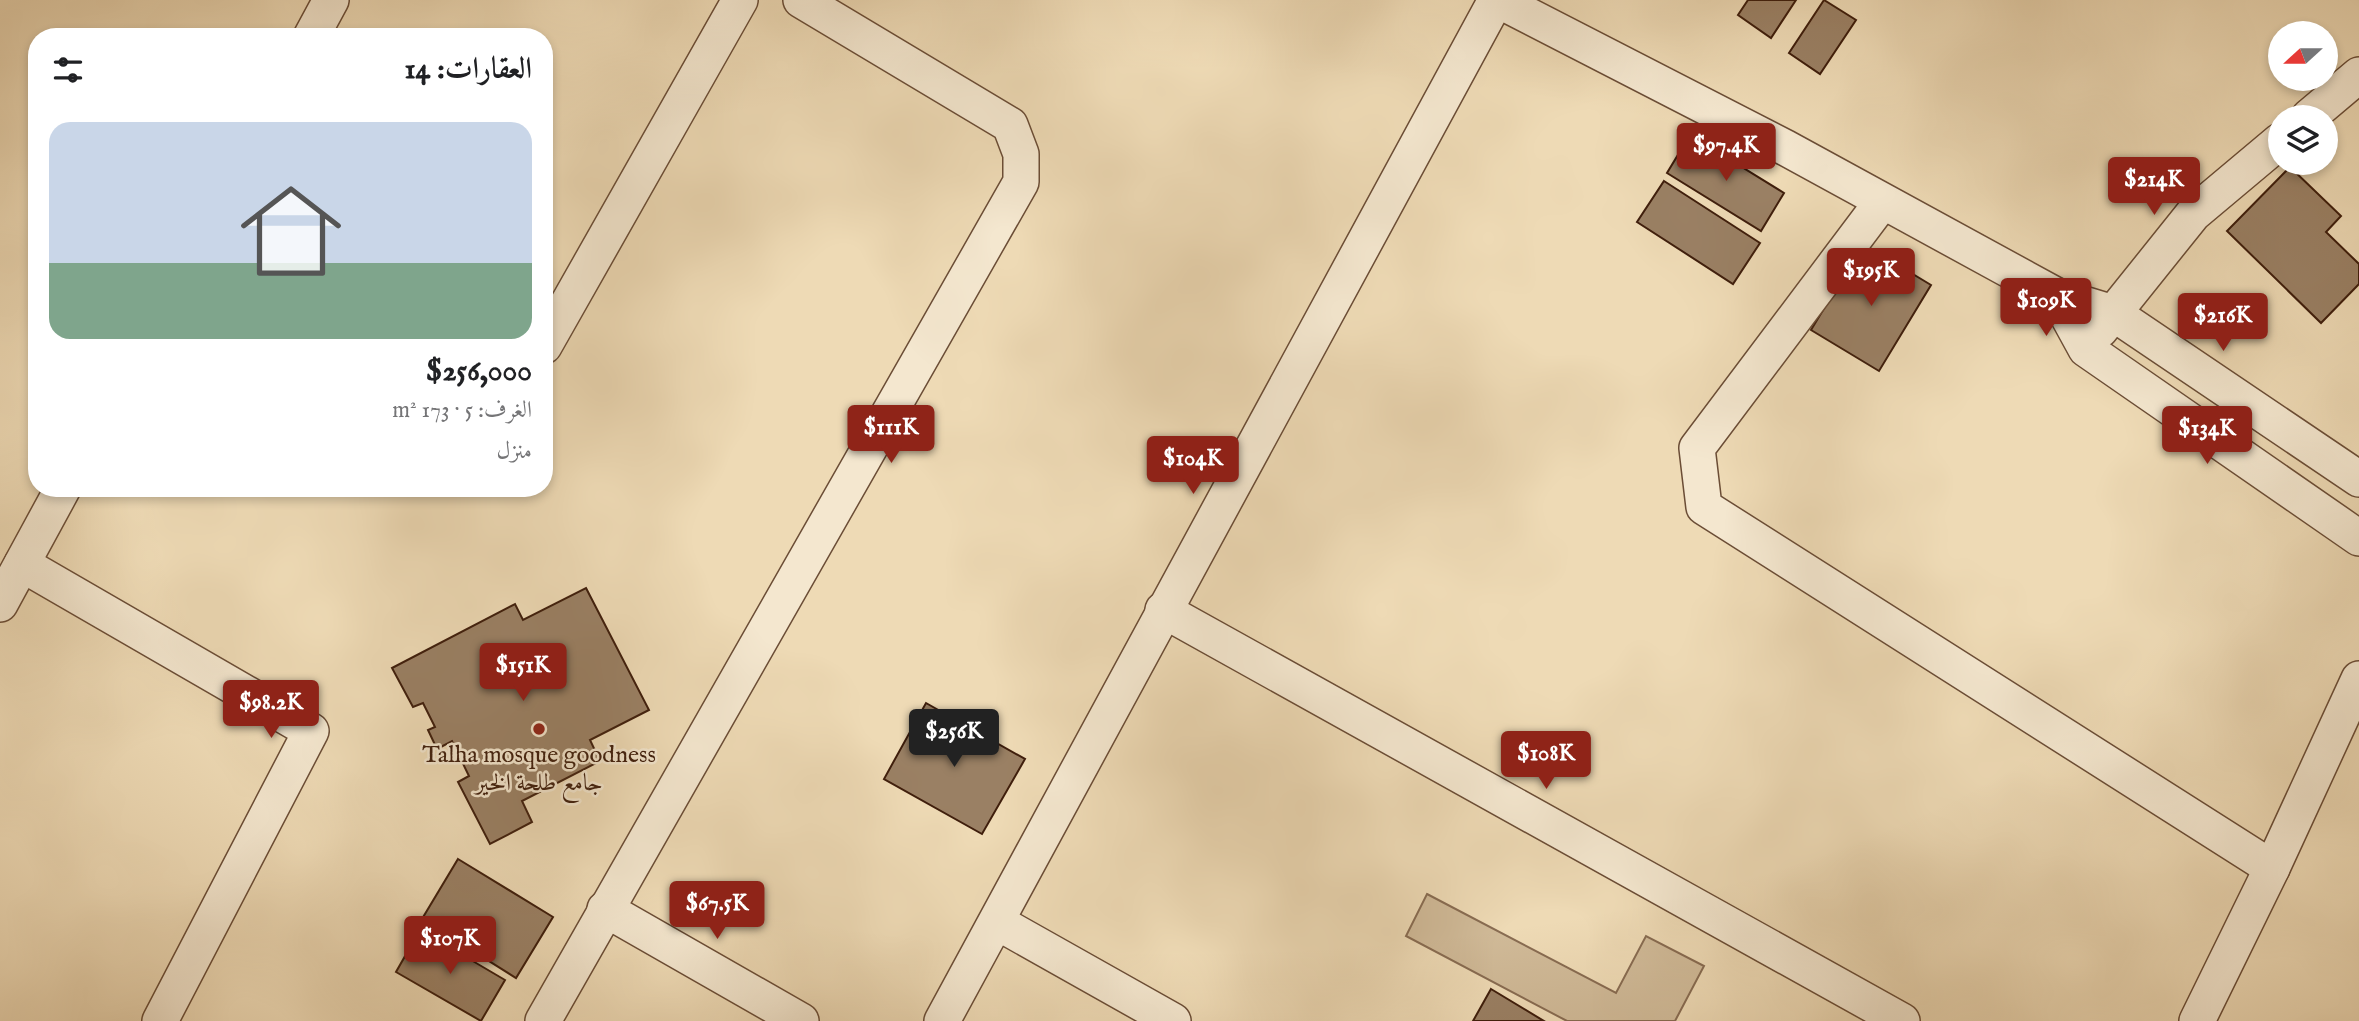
<!DOCTYPE html>
<html lang="ar">
<meta charset="utf-8">
<style>
:root{--surface:#fff;--page:#f6f6f6;--text:#202124;--muted:#757577;--accent:#8f2418}
body{margin:0;font-family:"IM FELL English",Amiri,serif;background:var(--page);color:var(--text);direction:rtl;height:100vh;display:flex;flex-direction:column;font-size:26px;white-space:nowrap}
*{box-sizing:border-box;margin:0}
p{font-size:23px;color:var(--muted)}
.icon{flex:none;width:38px;height:38px;fill:none;stroke:currentColor;stroke-width:2;stroke-linecap:round;stroke-linejoin:round}
.map{position:relative;flex:1;overflow:hidden;direction:ltr}
.side{position:absolute;left:28px;top:28px;width:525px;height:469px;display:flex;flex-direction:column;background:var(--surface);border-radius:28px;box-shadow:0 4px 10px #0003;direction:rtl}
.side>*{flex:none}
.needle{width:46px;rotate:249deg}
.tools{position:absolute;left:2268px;top:21px;display:grid;gap:14px}
.tools a{display:grid;place-items:center;width:70px;height:70px;border-radius:50%;background:var(--surface);box-shadow:0 4px 10px #0003;font-size:35px}
.price{position:absolute;translate:-50% -60px;padding:0 16px;border-radius:7px;background:var(--accent);color:#fff;font-size:23px;line-height:46px;filter:drop-shadow(0 2px 4px #0008)}
.price::after{content:'';position:absolute;left:50%;top:42px;width:21px;height:16px;margin-left:-10px;background:inherit;clip-path:polygon(0 0,100% 0,50% 100%)}
.price.active{background:#222;color:#fff}
ul{padding:0;list-style:none}
li{display:grid;align-content:center;gap:14px;height:371px;padding:0 21px}
li span{display:grid;place-items:center;height:217px;border-radius:21px;color:#555}
li>.icon{margin-inline-start:auto}
span .icon{width:126px;height:126px;fill:#fffc;stroke-width:1}
li b{font-size:30px}
h2{display:flex;justify-content:space-between;align-items:center;height:84px;padding:0 21px;font-size:30px}
.map>svg:first-child{display:block}
.green{fill:#d0ba98;stroke:#886c52;stroke-width:2}
.building{fill:#9a8064;stroke:#3f1e0c;stroke-width:2}
.lines{fill:none;stroke-linecap:round;stroke-linejoin:round}
.minor-casing{stroke:#6b4d36;stroke-width:38}
.minor{stroke:#f4e7cf;stroke-width:35}
.poi-dot{fill:#8f2418;stroke:#f4e7cf;stroke-width:2.5}
.labels{text-anchor:middle;stroke-width:5;stroke-linejoin:round;paint-order:stroke}
.poi-label{font-size:24px;fill:#3f1e0c;stroke:#f4e7cf}
</style>
<div class="map">
<svg width="2359" height="1021" viewBox="0 0 2359 1021">
<rect width="100%" height="100%" fill="#eedab5"/>
<filter id="stains"><feTurbulence type="fractalNoise" baseFrequency=".00286" numOctaves="4"/><feColorMatrix values="0 0 0 0 .2 0 0 0 0 .09 0 0 0 0 .02 0 0 0 .5 -.17"/></filter>
<radialGradient id="worn" r=".72"><stop offset=".6" stop-color="#630" stop-opacity="0"/><stop offset="1" stop-color="#630" stop-opacity=".3"/></radialGradient>
<!-- green -->
<path class="green" d="M1427 894 1616 993 1646 936 1704 966 1675 1021H1567L1406 936Z"/>
<!-- building -->
<g class="building">
<path d="M1748 0H1796L1771 38 1738 15Z"/>
<path d="M1824 0 1856 20 1820 74 1789 53Z"/>
<path d="M1690 135 1784 193 1761 231 1667 173Z"/>
<path d="M2290 167 2341 216 2326 232 2359 264V284L2321 323 2227 231Z"/>
<path d="M1664 181 1760 243 1733 284 1637 222Z"/>
<path d="M1863 244 1931 285 1879 371 1811 330Z"/>
<path d="M586 588 649 710 590 740 600 761 522 801 532 822 490 844 458 782 469 776 452 741 437 749 428 730 435 727 423 703 413 707 392 668 515 604 523 620Z"/>
<path d="M926 703 1025 759 982 834 884 779Z"/>
<path d="M458 859 553 917 516 978 422 919Z"/>
<path d="M420 930 505 980 481 1021 396 972Z"/>
<path d="M1491 989 1544 1021H1473Z"/>
</g>
<g class="lines">
<!-- minor casing -->
<g class="minor-casing">
<g id="minor">
<path d="M1498 0 1786 148 2057 296 2113 313 2359 479"/>
<path d="M311 37 331 0"/>
<path d="M2309 117 2359 75"/>
<path d="M1882 202 1697 448 1704 507 2272 868"/>
<path d="M2057 296 2086 349 2359 538"/>
<path d="M2100 330 2193 214 2280 141"/>
<path d="M544 346 740 0"/>
<path d="M22 564 311 731 160 1021"/>
<path d="M0 604 63 488"/>
<path d="M1163 610 1902 1021"/>
<path d="M605 909 801 1021"/>
<path d="M997 922 1173 1021"/>
<path d="M543 1021 1021 182V154L1010 125 801 0"/>
<path d="M942 1021 1496 0"/>
<path d="M2197 1021 2272 868 2359 679"/>
</g>
</g>
<!-- minor -->
<use href="#minor" class="minor"/>
</g>
<!-- markers -->
<circle class="poi-dot" cx="539" cy="729" r="7"/>
<g class="labels">
<!-- poi labels -->
<g class="poi-label">
<text x="539" y="762">Talha mosque goodness<tspan x="539" dy="28">جامع طلحة الخير</tspan></text>
</g>
</g>
<rect width="100%" height="100%" filter="url(#stains)"/>
<rect width="100%" height="100%" fill="url(#worn)"/>
</svg>
<div class="tools">
<a><svg class="needle" viewBox="-14 -14 28 28"><path d="M0-13l5 13h-10z" fill="#e53935"/><path d="M0 13l5-13h-10z" fill="#757577"/></svg></a>
<a><svg class="icon" aria-label="layers" viewBox="0 0 24 24"><path d="M12 4l9 5-9 5-9-5zM3 14l9 5 9-5"/></svg></a>
</div>
<b class="price" style="left:1726px;top:183px">$97.4K</b>
<b class="price" style="left:2154px;top:217px">$214K</b>
<b class="price" style="left:1871px;top:308px">$195K</b>
<b class="price" style="left:2046px;top:338px">$109K</b>
<b class="price" style="left:2223px;top:353px">$216K</b>
<b class="price" style="left:891px;top:465px">$111K</b>
<b class="price" style="left:2207px;top:466px">$134K</b>
<b class="price" style="left:1193px;top:496px">$104K</b>
<b class="price" style="left:523px;top:703px">$151K</b>
<b class="price" style="left:271px;top:740px">$98.2K</b>
<b class="price active" style="left:954px;top:769px">$256K</b>
<b class="price" style="left:1546px;top:791px">$108K</b>
<b class="price" style="left:717px;top:941px">$67.5K</b>
<b class="price" style="left:450px;top:976px">$107K</b>
<section class="side">
<h2>العقارات: 14<svg class="icon" aria-label="filters" viewBox="0 0 24 24"><path d="M4 7h16M4 17h16"/><circle cx="9" cy="7" r="2"/><circle cx="15" cy="17" r="2"/></svg></h2>
<ul>
<li><span style="background:linear-gradient(#c9d6e8 65%,#7fa58c 0)"><svg class="icon" aria-label="home" viewBox="0 0 24 24"><path d="M3 11l9-7 9 7M6 9v11h12V9"/></svg></span><div><b>$256,000</b><p>الغرف: 5 · 173 m²</p><p>منزل</p></div></li>
</ul>
</section>
</div>
